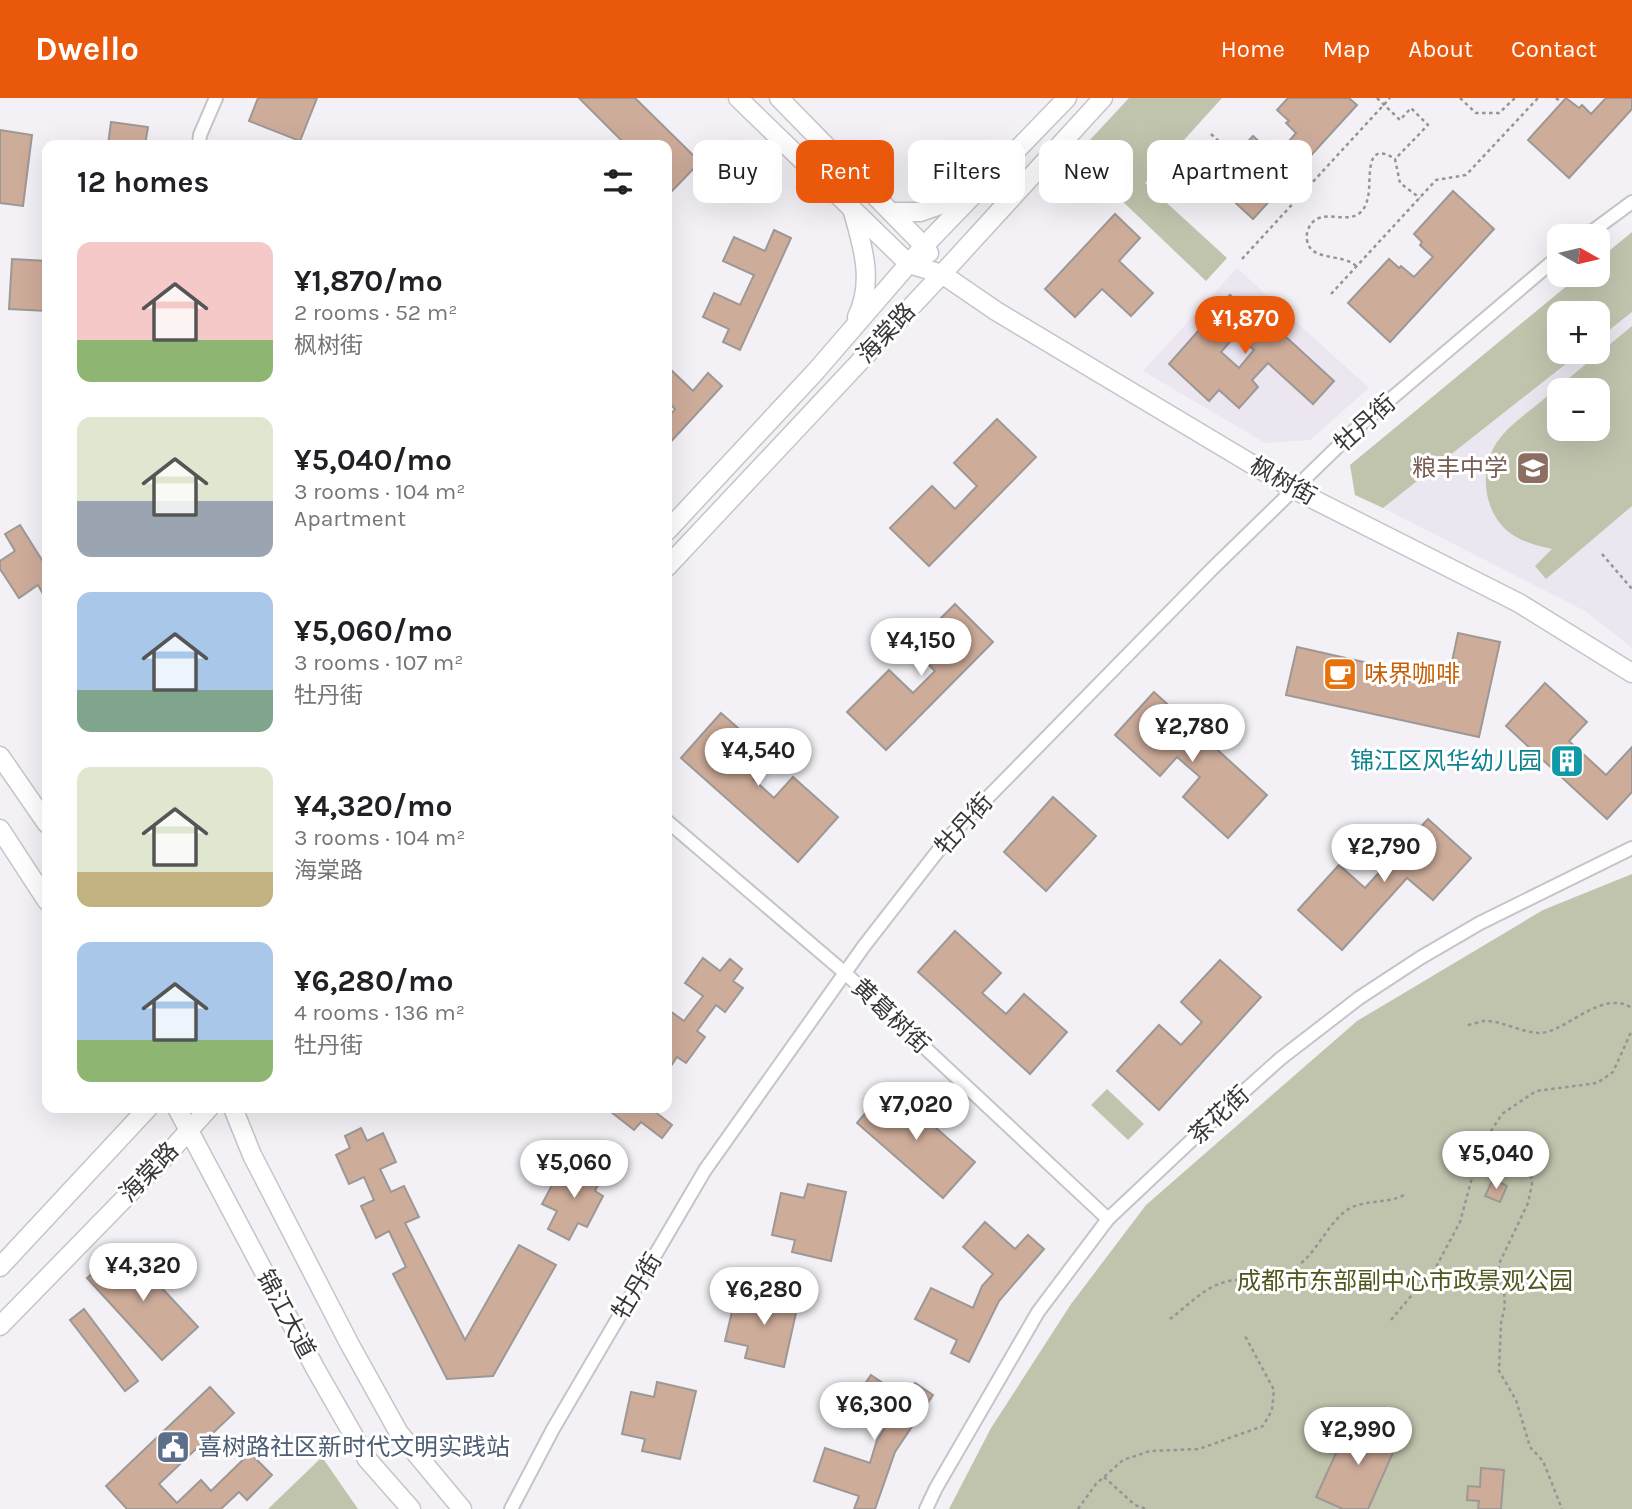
<!DOCTYPE html>
<meta charset="utf-8">
<style>
:root{--surface:#fff;--page:#f2f2f2;--text:#202124;--muted:#757577;--accent:#ea580c}
body{margin:0;font-family:Karla,"Noto Sans SC",sans-serif;background:var(--page);color:var(--text);height:100vh;display:flex;flex-direction:column;font-size:26px;white-space:nowrap}
*{box-sizing:border-box;margin:0}
p{font-size:23px;color:var(--muted)}
.icon{flex:none;width:38px;height:38px;fill:none;stroke:currentColor;stroke-width:2;stroke-linecap:round;stroke-linejoin:round}
.map{position:relative;flex:1;overflow:hidden}
.side{position:absolute;left:42px;top:42px;width:630px;height:973px;display:flex;flex-direction:column;background:var(--surface);border-radius:14px;box-shadow:0 7px 28px #0002}
.side>*{flex:none}
.hud{position:absolute;left:693px;top:42px;width:665px;height:63px;display:flex;gap:14px}
.needle{width:46px;rotate:98deg}
.buttons{position:absolute;left:1547px;top:126px;display:grid;gap:14px}
.buttons a{display:grid;place-items:center;width:63px;height:63px;border-radius:14px;background:var(--surface);box-shadow:0 7px 28px #0002;font-size:35px}
.price{position:absolute;translate:-50% -60px;padding:0 16px;border-radius:24px;background:#fff;color:#222;font-size:23px;line-height:46px;filter:drop-shadow(0 2px 4px #0008)}
.price::after{content:'';position:absolute;left:50%;top:42px;width:21px;height:16px;margin-left:-10px;background:inherit;clip-path:polygon(0 0,100% 0,50% 100%)}
.price.current{background:var(--accent);color:#fff}
ul{padding:0;list-style:none}
li{display:flex;align-items:center;gap:21px;height:175px;padding:0 35px}
li span{display:grid;place-items:center;flex:none;width:196px;height:140px;border-radius:14px;color:#555}
li>.icon{margin-inline-start:auto}
span .icon{width:84px;height:84px;fill:#fffc;stroke-width:1}
li b{font-size:30px}
h2{display:flex;justify-content:space-between;align-items:center;height:84px;padding:0 35px;font-size:30px}
.tag{padding:0 24px;border-radius:14px;background:var(--surface);box-shadow:0 7px 28px #0002;font-size:24px;line-height:63px}
.tag.current{background:var(--accent);color:#fff}
header{display:flex;align-items:center;gap:42px;box-sizing:border-box;height:98px;padding:0 35px;background:var(--accent);color:#fff}
header strong{font-size:33px}
nav{display:flex;gap:38px;margin-inline-start:auto;font-size:24px}
.map>svg:first-child{display:block}
.built{fill:#ece6f1;fill-rule:evenodd}
.green{fill:#c1c4ad;fill-rule:evenodd}
.building{fill:#ceac9a;stroke:#9d9896;stroke-width:2;fill-rule:evenodd}
.lines{fill:none;stroke-linecap:round;stroke-linejoin:round}
.street-casing{stroke:#c6c4c8;stroke-width:16}
.secondary-casing{stroke:#c6c4c8;stroke-width:21}
.path{stroke:#969497;stroke-width:2.5;stroke-dasharray:3.5 3.5;stroke-linecap:butt}
.street{stroke:#fff;stroke-width:12}
.secondary{stroke:#fff;stroke-width:18}
.labels{text-anchor:middle;stroke-width:6;stroke-linejoin:round;paint-order:stroke}
.street-label{font-size:24px;fill:#373638;stroke:#fff}
.education-label{font-size:24px;fill:#785e54;stroke:#fff;text-anchor:end}
.food-label{font-size:24px;fill:#c56008;stroke:#fff;text-anchor:start}
.culture-label{font-size:24px;fill:#0d838f;stroke:#fff;text-anchor:end}
.park-label{font-size:24px;fill:#52561e;stroke:#fff}
.service-label{font-size:24px;fill:#4e5e75;stroke:#fff;text-anchor:start}
</style>
<header>
<strong>Dwello</strong>
<nav><a>Home</a><a>Map</a><a>About</a><a>Contact</a></nav>
</header>
<div class="map">
<svg width="1632" height="1411" viewBox="0 0 1632 1411">
<rect width="100%" height="100%" fill="#f3f1f5"/>
<!-- built -->
<g class="built">
<path d="M1237 170 1369 290 1310 342 1265 345 1143 273Z"/>
<path d="M1632 214V550L1585 513 1383 410 1581 254H1598V241ZM1559 292H1598V331H1559Z"/>
</g>
<!-- green -->
<g class="green">
<path d="M1129 0H1222L1145 85 1227 160 1206 183 1075 58Z"/>
<path d="M1632 134V214L1598 241V215H1559V254H1581L1383 410 1355 397 1350 367 1580 177H1598V162Z"/>
<path d="M1632 228V408L1546 481 1535 468 1552 451C1523 445 1500 436 1490 407 1483 388 1485 367 1494 349 1505 329 1528 315 1545 300 1574 276 1603 252 1632 228ZM1598 292V331H1559V292Z"/>
<path d="M1632 776V1411H949L991 1330 1071 1206 1146 1107 1357 923 1543 812Z"/>
<path d="M1107 991 1144 1026 1128 1042 1091 1007Z"/>
<path d="M322 1359 358 1411H268Z"/>
</g>
<!-- building -->
<g class="building">
<path d="M258 0H317L300 43 249 23Z"/>
<path d="M579 0H635L700 64 672 93 667 87V47H626Z"/>
<path d="M1288 0H1349L1357 7 1253 121 1212 83 1253 38 1264 48 1268 45 1279 55 1296 35 1286 25 1289 23 1277 12Z"/>
<path d="M1566 0 1579 10 1582 7 1591 16 1606 0H1632V11L1569 80 1528 42Z"/>
<path d="M111 24 148 29 145 47H108Z"/>
<path d="M0 32 32 37 23 108 0 105Z"/>
<path d="M1453 93 1494 131 1390 244 1348 205 1389 161 1399 170 1401 168 1414 179 1433 159 1420 147 1422 144 1414 136Z"/>
<path d="M1115 116 1140 140 1119 163 1153 195 1131 218 1102 191 1075 219 1045 191Z"/>
<path d="M774 132 791 140 740 252 723 244 729 231 703 219 714 195 740 207 754 177 723 163 734 139 765 153Z"/>
<path d="M12 161 47 163V213L9 211Z"/>
<path d="M1230 197 1245 211 1250 206 1334 283 1313 306 1268 265 1252 282 1258 289 1239 310 1219 292 1209 303 1169 266ZM1236 237 1254 252 1239 270 1221 254Z"/>
<path d="M667 268 693 293 708 275 722 288 667 348V321L675 311 667 303Z"/>
<path d="M997 321 1036 359 929 468 890 430 932 388 955 411 977 388 954 365Z"/>
<path d="M20 427 47 470V503L38 487 19 500 0 471V463L15 453 5 436Z"/>
<path d="M955 506 993 544 886 652 847 614 889 572 913 595 935 573 911 550Z"/>
<path d="M1458 535 1500 544 1479 639 1286 597 1297 549 1448 583Z"/>
<path d="M1545 585 1587 624 1569 643 1606 677 1632 649V694L1607 721 1506 628Z"/>
<path d="M1154 594 1267 697 1228 740 1183 699 1200 679 1177 659 1160 678 1115 637Z"/>
<path d="M721 615 772 660 753 681 774 700 793 679 838 719 798 764 681 660Z"/>
<path d="M1053 699 1096 738 1046 793 1004 754Z"/>
<path d="M1428 721 1471 760 1433 802 1407 780 1342 852 1298 812 1339 767 1365 790Z"/>
<path d="M955 833 1001 875 982 895 1006 916 1024 896 1067 934 1030 976 918 874Z"/>
<path d="M703 860 720 873 730 861 742 871 733 883 743 890 725 914 716 907 697 933 705 939 686 965 677 959 667 974V911L684 923 703 898 685 885Z"/>
<path d="M1220 862 1261 899 1159 1012 1117 973 1159 927 1181 947 1202 924 1181 904Z"/>
<path d="M888 988 975 1064 943 1100 857 1025Z"/>
<path d="M606 1010H650L672 1027 662 1040 641 1024 634 1032Z"/>
<path d="M361 1030 367 1043 383 1035 396 1064 380 1071 391 1094 404 1088 419 1119 405 1125 465 1242 519 1147 556 1167 493 1278 447 1281 393 1176 406 1169 389 1133 376 1140 361 1108 374 1102 364 1079 349 1086 336 1057 350 1050 345 1038Z"/>
<path d="M583 1064 604 1075 595 1093 603 1098 587 1129 578 1125 569 1142 548 1131 557 1113 542 1106 559 1074 574 1082Z"/>
<path d="M1493 1081 1507 1088 1500 1104 1485 1098Z"/>
<path d="M808 1086 846 1094 831 1163 792 1154 795 1142 772 1137 781 1095 804 1100Z"/>
<path d="M985 1124 1015 1151 1028 1137 1044 1151 999 1203 969 1264 951 1255 957 1242 915 1221 931 1190 973 1210 982 1188 993 1176 963 1149Z"/>
<path d="M123 1148 198 1229 162 1262 87 1180Z"/>
<path d="M761 1192 799 1201 784 1269 745 1260 748 1248 725 1243 735 1201 757 1206Z"/>
<path d="M84 1211 138 1283 125 1293 70 1222Z"/>
<path d="M871 1277 905 1300 915 1285 933 1297 895 1354 875 1411H854L859 1398 814 1383 825 1350 870 1365 877 1342 886 1328 852 1305Z"/>
<path d="M657 1284 696 1293 680 1361 642 1353 645 1341 622 1336 631 1294 654 1299Z"/>
<path d="M210 1289 234 1315 159 1386 177 1405 201 1382 211 1393 250 1355 272 1377 247 1402 239 1394 221 1411H127L106 1388Z"/>
<path d="M1352 1320 1399 1341 1368 1411H1343L1316 1399Z"/>
<path d="M1481 1370 1504 1372 1501 1411H1478L1479 1403 1467 1402 1468 1388 1480 1389Z"/>
</g>
<g class="lines">
<!-- street casing -->
<g class="street-casing">
<g id="street">
<path d="M199 47 200 37 216 0"/>
<path d="M1586 138 1632 104"/>
<path d="M667 723 845 875 1108 1121"/>
<path d="M511 1411 553 1331 705 1072 864 848 948 740 1212 471 1359 328 1559 158"/>
<path d="M926 1411 936 1390 1038 1214 1108 1121 1231 1005 1280 961 1359 900 1420 860 1480 825 1632 750"/>
</g>
</g>
<!-- secondary casing -->
<g class="secondary-casing">
<g id="secondary">
<path d="M738 0 909 166 942 176 996 213 1295 392 1519 505 1632 575"/>
<path d="M779 0 924 148 929 155"/>
<path d="M853 114C863 149 874 184 857 219"/>
<path d="M891 114H920L969 97"/>
<path d="M667 433 816 273 924 148 1067 0"/>
<path d="M667 469 942 176 1103 0"/>
<path d="M0 658 47 726"/>
<path d="M0 731 47 803"/>
<path d="M177 1010 315 1270 367 1361 411 1411"/>
<path d="M233 1010 252 1057 349 1245 399 1335 462 1411"/>
<path d="M0 1169 148 1010"/>
<path d="M0 1228 165 1059 209 1010"/>
</g>
</g>
<!-- path -->
<g class="path">
<path d="M1377 0 1400 22 1411 10 1428 27 1395 61"/>
<path d="M1460 0 1476 15H1499L1515 0"/>
<path d="M1556 0 1562 5"/>
<path d="M1211 36 1235 58"/>
<path d="M1242 161 1390 0"/>
<path d="M1356 168C1343 155 1310 164 1307 142 1306 136 1308 130 1311 126 1326 106 1360 137 1368 99 1372 83 1363 40 1395 61L1400 85 1420 100"/>
<path d="M1331 196 1436 82 1466 77 1538 0"/>
<path d="M1602 456 1632 491"/>
<path d="M1468 927C1473 926 1479 924 1484 923 1504 922 1528 939 1547 934 1572 927 1605 892 1632 910"/>
<path d="M1484 1043 1529 1064 1532 1086 1528 1105 1499 1166V1182L1504 1195 1505 1208 1501 1225 1499 1273 1516 1302 1530 1349 1543 1363 1562 1411"/>
<path d="M1170 1221C1185 1210 1202 1192 1219 1186 1241 1177 1266 1186 1288 1174 1313 1162 1323 1133 1343 1115 1360 1100 1386 1107 1404 1097"/>
<path d="M1391 1222 1437 1167 1460 1124 1480 1050 1502 1016 1536 993 1597 985 1613 974 1632 932"/>
<path d="M1104 1379 1135 1407 1146 1411"/>
<path d="M1078 1411 1096 1386 1123 1362 1150 1353 1199 1351 1263 1328 1272 1312 1274 1292 1244 1236"/>
</g>
<!-- street -->
<use href="#street" class="street"/>
<!-- secondary -->
<use href="#secondary" class="secondary"/>
</g>
<!-- icons -->
<defs>
<g id="school-square" transform="scale(1.75)"><rect x="-9" y="-9" width="18" height="18" rx="4" fill="#8d6e63" stroke="#fff"/><path d="M0-5L7-2L0 1L-7-2ZM-4 1L0 2.5L4 1V4Q0 6-4 4Z" fill="#fff"/></g>
<g id="cafe-square" transform="scale(1.75)"><rect x="-9" y="-9" width="18" height="18" rx="4" fill="#e8710a" stroke="#fff"/><path d="M-5.5-4.5H6V0H3Q3 3.5 0 3.5H-2.5Q-5.5 3.5-5.5 0ZM3-3.2v2h1.7v-2ZM-6 4.5H4V6H-6Z" fill="#fff"/></g>
<g id="building-square" transform="scale(1.75)"><rect x="-9" y="-9" width="18" height="18" rx="4" fill="#0f9aa8" stroke="#fff"/><path d="M-4-6H4V6H1V3H-1V6H-4ZM-2.5-4.3h1.7v1.8h-1.7ZM.8-4.3h1.7v1.8H.8ZM-2.5-1h1.7V.8h-1.7ZM.8-1h1.7V.8H.8Z" fill="#fff"/></g>
<g id="civic-square" transform="scale(1.75)"><rect x="-9" y="-9" width="18" height="18" rx="4" fill="#5c6f8a" stroke="#fff"/><path d="M-.6-6.5H3V-4.5H.6V-3L4-1V1h2V6H-6V1h2V-1L-.6-3ZM-1.2 2.5V6h2.4V2.5Z" fill="#fff"/></g>
</defs>
<g fill-rule="evenodd">
<use href="#school-square" x="1533" y="370"/>
<use href="#cafe-square" x="1340" y="576"/>
<use href="#building-square" x="1567" y="663"/>
<use href="#civic-square" x="173" y="1349"/>
</g>
<g class="labels">
<!-- street labels -->
<g class="street-label">
<text transform="translate(886 235) rotate(-47)" y="8">海棠路</text>
<text transform="translate(1365 325) rotate(-42)" y="8">牡丹街</text>
<text transform="translate(1283 383) rotate(29)" y="8">枫树街</text>
<text transform="translate(964 726) rotate(-48)" y="8">牡丹街</text>
<text transform="translate(891 918) rotate(43)" y="8">黄葛树街</text>
<text transform="translate(1219 1017) rotate(-43)" y="8">茶花街</text>
<text transform="translate(149 1074) rotate(-46)" y="8">海棠路</text>
<text transform="translate(637 1188) rotate(-59)" y="8">牡丹街</text>
<text transform="translate(286 1216) rotate(62)" y="8">锦江大道</text>
</g>
<!-- education labels -->
<g class="education-label">
<text x="1508" y="378">粮丰中学</text>
</g>
<!-- food labels -->
<g class="food-label">
<text x="1364" y="584">味界咖啡</text>
</g>
<!-- culture labels -->
<g class="culture-label">
<text x="1542" y="671">锦江区风华幼儿园</text>
</g>
<!-- park labels -->
<g class="park-label">
<text x="1405" y="1191">成都市东部副中心市政景观公园</text>
</g>
<!-- service labels -->
<g class="service-label">
<text x="198" y="1357">喜树路社区新时代文明实践站</text>
</g>
</g>
</svg>
<div class="buttons">
<a><svg class="needle" viewBox="-14 -14 28 28"><path d="M0-13l5 13h-10z" fill="#e53935"/><path d="M0 13l5-13h-10z" fill="#757577"/></svg></a>
<a>+</a>
<a>−</a>
</div>
<b class="price current" style="left:1245px;top:258px">¥1,870</b>
<b class="price" style="left:921px;top:580px">¥4,150</b>
<b class="price" style="left:1192px;top:666px">¥2,780</b>
<b class="price" style="left:758px;top:690px">¥4,540</b>
<b class="price" style="left:1384px;top:786px">¥2,790</b>
<b class="price" style="left:916px;top:1044px">¥7,020</b>
<b class="price" style="left:1496px;top:1093px">¥5,040</b>
<b class="price" style="left:574px;top:1102px">¥5,060</b>
<b class="price" style="left:143px;top:1205px">¥4,320</b>
<b class="price" style="left:764px;top:1229px">¥6,280</b>
<b class="price" style="left:874px;top:1344px">¥6,300</b>
<b class="price" style="left:1358px;top:1369px">¥2,990</b>
<div class="hud">
<a class="tag">Buy</a>
<a class="tag current">Rent</a>
<a class="tag">Filters</a>
<a class="tag">New</a>
<a class="tag">Apartment</a>
</div>
<section class="side">
<h2>12 homes<svg class="icon" aria-label="filters" viewBox="0 0 24 24"><path d="M4 7h16M4 17h16"/><circle cx="9" cy="7" r="2"/><circle cx="15" cy="17" r="2"/></svg></h2>
<ul>
<li><span style="background:linear-gradient(#f6c9c9 70%,#8fb573 0)"><svg class="icon" aria-label="home" viewBox="0 0 24 24"><path d="M3 11l9-7 9 7M6 9v11h12V9"/></svg></span><div><b>¥1,870/mo</b><p>2 rooms · 52 m²</p><p>枫树街</p></div></li>
<li><span style="background:linear-gradient(#dfe7d0 60%,#9aa5b1 0)"><svg class="icon" aria-label="home" viewBox="0 0 24 24"><path d="M3 11l9-7 9 7M6 9v11h12V9"/></svg></span><div><b>¥5,040/mo</b><p>3 rooms · 104 m²</p><p>Apartment</p></div></li>
<li><span style="background:linear-gradient(#a9c7e8 70%,#7fa58c 0)"><svg class="icon" aria-label="home" viewBox="0 0 24 24"><path d="M3 11l9-7 9 7M6 9v11h12V9"/></svg></span><div><b>¥5,060/mo</b><p>3 rooms · 107 m²</p><p>牡丹街</p></div></li>
<li><span style="background:linear-gradient(#dfe7d0 75%,#c2b280 0)"><svg class="icon" aria-label="home" viewBox="0 0 24 24"><path d="M3 11l9-7 9 7M6 9v11h12V9"/></svg></span><div><b>¥4,320/mo</b><p>3 rooms · 104 m²</p><p>海棠路</p></div></li>
<li><span style="background:linear-gradient(#a9c7e8 70%,#8fb573 0)"><svg class="icon" aria-label="home" viewBox="0 0 24 24"><path d="M3 11l9-7 9 7M6 9v11h12V9"/></svg></span><div><b>¥6,280/mo</b><p>4 rooms · 136 m²</p><p>牡丹街</p></div></li>
</ul>
</section>
</div>
